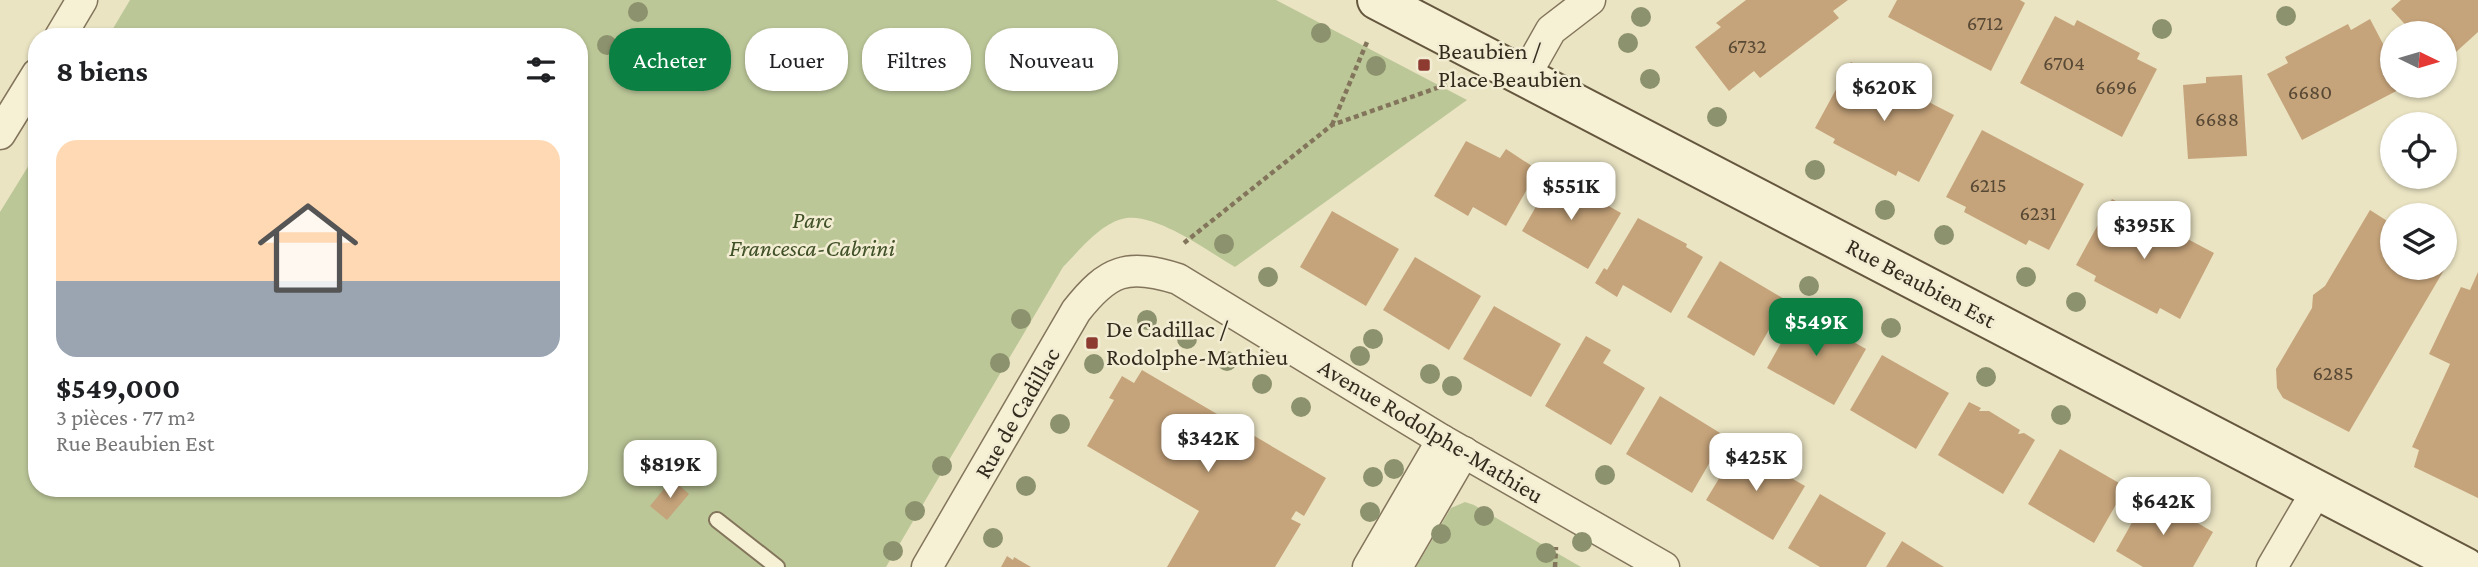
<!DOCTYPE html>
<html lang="fr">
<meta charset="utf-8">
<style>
:root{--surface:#fff;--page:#f2f2f2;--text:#202124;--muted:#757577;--accent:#0b8043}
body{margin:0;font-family:"Crimson Pro",serif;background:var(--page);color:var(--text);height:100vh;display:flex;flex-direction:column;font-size:26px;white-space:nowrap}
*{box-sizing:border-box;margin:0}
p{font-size:23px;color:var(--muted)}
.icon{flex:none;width:38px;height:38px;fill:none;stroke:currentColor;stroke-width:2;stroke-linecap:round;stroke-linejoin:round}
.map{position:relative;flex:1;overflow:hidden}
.details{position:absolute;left:28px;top:28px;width:560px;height:469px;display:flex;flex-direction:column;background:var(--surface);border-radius:28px;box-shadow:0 2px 5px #0004}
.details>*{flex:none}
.hud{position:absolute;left:609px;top:28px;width:665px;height:63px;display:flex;gap:14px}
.needle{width:46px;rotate:95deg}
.tools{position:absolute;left:2380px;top:21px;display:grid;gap:14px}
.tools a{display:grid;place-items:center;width:77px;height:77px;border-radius:50%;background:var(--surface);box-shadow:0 2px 5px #0004;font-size:35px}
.price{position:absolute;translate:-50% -60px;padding:0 16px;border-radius:14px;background:#fff;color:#222;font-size:23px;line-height:46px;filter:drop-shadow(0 2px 4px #0008)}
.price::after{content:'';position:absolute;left:50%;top:42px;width:21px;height:16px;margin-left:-10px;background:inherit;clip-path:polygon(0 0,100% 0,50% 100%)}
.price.active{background:var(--accent);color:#fff}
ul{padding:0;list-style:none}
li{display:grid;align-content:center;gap:14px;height:371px;padding:0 28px}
li span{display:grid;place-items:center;height:217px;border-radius:21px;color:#555}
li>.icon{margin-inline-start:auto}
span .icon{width:126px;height:126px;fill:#fffc;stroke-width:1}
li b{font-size:30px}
h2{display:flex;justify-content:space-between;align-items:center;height:84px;padding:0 28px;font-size:30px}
.chip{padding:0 24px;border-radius:28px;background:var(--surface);box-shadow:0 2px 5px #0004;font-size:24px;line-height:63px}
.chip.active{background:var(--accent);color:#fff}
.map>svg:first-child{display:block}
.green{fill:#bcc798}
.building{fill:#c6a47b}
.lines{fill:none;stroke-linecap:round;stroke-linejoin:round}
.lane-casing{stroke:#83755b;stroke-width:18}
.street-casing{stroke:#83755b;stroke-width:33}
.secondary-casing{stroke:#65573e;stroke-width:42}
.path{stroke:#83755b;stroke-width:4.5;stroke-dasharray:5 3.5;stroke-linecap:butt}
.lane{stroke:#f6f0d5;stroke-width:14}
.street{stroke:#f6f0d5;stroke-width:30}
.secondary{stroke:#f6f0d5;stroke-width:38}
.tree{fill:#8c926d}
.poi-dot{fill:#8d3b30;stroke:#f2edd2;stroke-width:2.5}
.labels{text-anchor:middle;stroke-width:5;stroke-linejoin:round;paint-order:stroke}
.number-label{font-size:21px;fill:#584935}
.poi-label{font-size:24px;fill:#342b1e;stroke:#f2edd2;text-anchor:start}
.park-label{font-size:24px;font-style:italic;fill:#3f4f26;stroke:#f2edd2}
.street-label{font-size:24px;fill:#342b1e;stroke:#f2edd2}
</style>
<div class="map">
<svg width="2478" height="567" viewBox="0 0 2478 567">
<rect width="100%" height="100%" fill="#eae4c3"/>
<!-- green -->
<g class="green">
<path d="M130 0H1276L1467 100 1235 267C1209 252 1153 210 1122 219 1099 225 1079 251 1063 267L886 567H0V212L37 152V488H579V37H108Z"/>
<path d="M1465 502 1474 505 1581 567H1416L1451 508Z"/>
</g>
<!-- building -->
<g class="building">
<path d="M1746 0H1848L1833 11 1839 18 1760 78 1754 71 1729 91 1695 47 1721 27 1716 23Z"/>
<path d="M1897 0H2020L2025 3 1991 71 1888 17Z"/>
<path d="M2401 0H2478V32L2445 62V33H2413L2391 9Z"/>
<path d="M2055 16 2074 26 2077 20 2140 53 2137 59 2157 69 2122 137 2020 83Z"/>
<path d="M2370 19 2392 61V86H2406L2302 140 2267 74 2288 63 2285 57 2348 24 2351 30Z"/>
<path d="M1851 62 1954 115 1919 182 1898 171 1896 176 1833 143 1835 139 1815 128Z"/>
<path d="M2242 75 2247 156 2188 159 2183 85 2206 83V77Z"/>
<path d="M1982 130 2084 184 2049 250 2029 240 2026 245 1964 212 1966 207 1946 197Z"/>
<path d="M1466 141 1500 158 1506 149 1538 170 1506 226 1473 207 1468 216 1434 196Z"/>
<path d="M1554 175 1621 213 1588 269 1522 231Z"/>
<path d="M2112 199 2214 253 2180 319 2160 308 2157 314 2094 281 2096 276 2076 265Z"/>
<path d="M2370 210 2392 224V268H2445V255L2451 258 2349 432 2283 398 2277 388 2276 369 2312 308 2313 295 2325 286Z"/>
<path d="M1332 211 1399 249 1366 306 1300 267Z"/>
<path d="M1638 218 1687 244 1686 247 1703 257 1671 313 1623 285 1617 297 1595 283 1604 268 1607 270Z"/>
<path d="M1415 257 1481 296 1449 350 1383 310Z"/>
<path d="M1720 261 1786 300 1754 356 1687 317Z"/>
<path d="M2478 272V498L2414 467 2419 450 2412 447 2450 364 2429 354 2461 287 2470 290Z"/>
<path d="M1494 306 1561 344 1531 397 1463 359Z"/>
<path d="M1799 311 1866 349 1834 405 1767 368Z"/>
<path d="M1586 336 1611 350 1603 363 1645 388 1611 445 1545 406Z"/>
<path d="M1882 355 1949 393 1916 449 1850 410Z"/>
<path d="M1142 370 1326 478 1304 516 1296 511 1291 519 1301 524 1275 567H1167L1199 511 1087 446 1114 400 1109 398 1122 376 1134 383Z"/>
<path d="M1660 396 1725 436 1692 493 1626 454Z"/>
<path d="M1969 402 1981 408 1979 411H1989L2020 430 2018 434 2024 433 2035 440 2003 494 1938 455Z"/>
<path d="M1738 447 1805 486 1773 540 1706 500Z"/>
<path d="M2060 449 2126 487 2094 543 2028 504Z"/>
<path d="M672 479 689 494 667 520 650 506Z"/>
<path d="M1820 494 1886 533 1866 567H1820L1788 548Z"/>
<path d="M2148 494 2213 532 2193 567H2143L2116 551Z"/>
<path d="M1902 541 1934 561 1944 567H1886Z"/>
<path d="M1007 556 1013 560 1014 557 1031 567H1001Z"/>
</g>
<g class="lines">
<!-- lane casing -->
<g class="lane-casing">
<path id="lane" d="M717 520 777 567"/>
</g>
<!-- street casing -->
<g class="street-casing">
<g id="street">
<path d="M60 37 82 0"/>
<path d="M1525 76 1551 30 1590 0"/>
<path d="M0 134 37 74"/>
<path d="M927 567 1076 311C1108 270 1127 263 1178 279L1442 440 1664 567"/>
<path d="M1368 567 1442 440"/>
<path d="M1397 567 1464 452"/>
<path d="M2272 567 2316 492"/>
</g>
</g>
<!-- secondary casing -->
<g class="secondary-casing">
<path id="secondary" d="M1377 0 2465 567"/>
</g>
<!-- path -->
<g class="path">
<path d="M1332 125 1367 42"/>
<path d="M1184 243 1332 125 1448 84"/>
<path d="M1555 567 1556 547"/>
</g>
<!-- lane -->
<use href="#lane" class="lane"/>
<!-- street -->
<use href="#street" class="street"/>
<!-- secondary -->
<use href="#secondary" class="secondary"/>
</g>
<!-- trees -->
<g class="tree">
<circle cx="638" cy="12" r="10"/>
<circle cx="2286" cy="16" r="10"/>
<circle cx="1641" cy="17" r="10"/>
<circle cx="2162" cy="29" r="10"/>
<circle cx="1321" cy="33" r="10"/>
<circle cx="1628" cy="43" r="10"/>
<circle cx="607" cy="45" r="10"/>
<circle cx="1376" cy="66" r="10"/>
<circle cx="1650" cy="79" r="10"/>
<circle cx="1717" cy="117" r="10"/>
<circle cx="1815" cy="170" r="10"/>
<circle cx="1885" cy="210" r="10"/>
<circle cx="1944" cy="235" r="10"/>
<circle cx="1224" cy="244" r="10"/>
<circle cx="1268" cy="277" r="10"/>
<circle cx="2026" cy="277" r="10"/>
<circle cx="1809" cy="286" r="10"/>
<circle cx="2076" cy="302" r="10"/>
<circle cx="1021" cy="319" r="10"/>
<circle cx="1147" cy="320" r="10"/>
<circle cx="1891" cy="328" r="10"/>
<circle cx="1187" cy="339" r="10"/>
<circle cx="1373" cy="339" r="10"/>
<circle cx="1360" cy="356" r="10"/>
<circle cx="1227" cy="361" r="10"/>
<circle cx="1000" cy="363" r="10"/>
<circle cx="1094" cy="364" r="10"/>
<circle cx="1430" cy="374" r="10"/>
<circle cx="1986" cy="377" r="10"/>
<circle cx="1262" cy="384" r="10"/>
<circle cx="1452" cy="386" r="10"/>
<circle cx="1301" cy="407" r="10"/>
<circle cx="2061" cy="415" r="10"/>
<circle cx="1060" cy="424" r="10"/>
<circle cx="942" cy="466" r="10"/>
<circle cx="1394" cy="469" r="10"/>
<circle cx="1605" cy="475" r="10"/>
<circle cx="1373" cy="477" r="10"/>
<circle cx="1026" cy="486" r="10"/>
<circle cx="915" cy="511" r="10"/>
<circle cx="1370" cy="512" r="10"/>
<circle cx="1484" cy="516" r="10"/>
<circle cx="1441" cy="534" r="10"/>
<circle cx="993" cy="538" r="10"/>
<circle cx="1582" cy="542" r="10"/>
<circle cx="893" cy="551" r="10"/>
<circle cx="1546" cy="553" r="10"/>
</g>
<!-- markers -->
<g class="poi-dot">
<rect x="1417" y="58" width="14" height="14" rx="3.5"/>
<rect x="1085" y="336" width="14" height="14" rx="3.5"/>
</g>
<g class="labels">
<!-- number labels -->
<g class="number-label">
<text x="1985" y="30">6712</text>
<text x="1747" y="53">6732</text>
<text x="2064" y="70">6704</text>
<text x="2116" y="94">6696</text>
<text x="2310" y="99">6680</text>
<text x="2217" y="126">6688</text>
<text x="1988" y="192">6215</text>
<text x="2038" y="220">6231</text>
<text x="2333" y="380">6285</text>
</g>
<!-- poi labels -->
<g class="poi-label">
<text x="1438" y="59">Beaubien /<tspan x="1438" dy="28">Place Beaubien</tspan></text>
<text x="1106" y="337">De Cadillac /<tspan x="1106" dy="28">Rodolphe-Mathieu</tspan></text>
</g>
<!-- park labels -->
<g class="park-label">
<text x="812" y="228">Parc<tspan x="812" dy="28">Francesca-Cabrini</tspan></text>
</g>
<!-- street labels -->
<g class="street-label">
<text transform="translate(1921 283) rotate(28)" y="8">Rue Beaubien Est</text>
<text transform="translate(1017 413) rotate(-60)" y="8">Rue de Cadillac</text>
<text transform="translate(1431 431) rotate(31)" y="8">Avenue Rodolphe-Mathieu</text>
</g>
</g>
</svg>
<div class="tools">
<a><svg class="needle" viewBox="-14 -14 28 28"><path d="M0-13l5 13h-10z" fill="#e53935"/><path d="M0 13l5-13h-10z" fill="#757577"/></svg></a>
<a><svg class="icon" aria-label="locate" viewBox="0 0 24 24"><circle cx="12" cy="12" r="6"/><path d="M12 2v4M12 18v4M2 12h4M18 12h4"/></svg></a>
<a><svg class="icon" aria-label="layers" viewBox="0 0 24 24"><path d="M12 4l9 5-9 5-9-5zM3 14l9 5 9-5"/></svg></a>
</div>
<b class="price" style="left:1884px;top:123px">$620K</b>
<b class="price" style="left:1571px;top:222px">$551K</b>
<b class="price" style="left:2144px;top:261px">$395K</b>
<b class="price active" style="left:1816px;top:358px">$549K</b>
<b class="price" style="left:1208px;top:474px">$342K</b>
<b class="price" style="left:1756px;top:493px">$425K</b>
<b class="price" style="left:670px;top:500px">$819K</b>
<b class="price" style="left:2163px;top:537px">$642K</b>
<div class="hud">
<a class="chip active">Acheter</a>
<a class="chip">Louer</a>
<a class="chip">Filtres</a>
<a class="chip">Nouveau</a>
</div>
<section class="details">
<h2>8 biens<svg class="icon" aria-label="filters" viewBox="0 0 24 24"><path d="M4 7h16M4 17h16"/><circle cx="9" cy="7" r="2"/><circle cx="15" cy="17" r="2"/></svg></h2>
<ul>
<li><span style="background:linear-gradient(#ffd9b3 65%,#9aa5b1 0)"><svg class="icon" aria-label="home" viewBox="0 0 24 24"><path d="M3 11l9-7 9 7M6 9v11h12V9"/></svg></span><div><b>$549,000</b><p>3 pièces · 77 m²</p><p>Rue Beaubien Est</p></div></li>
</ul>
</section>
</div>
